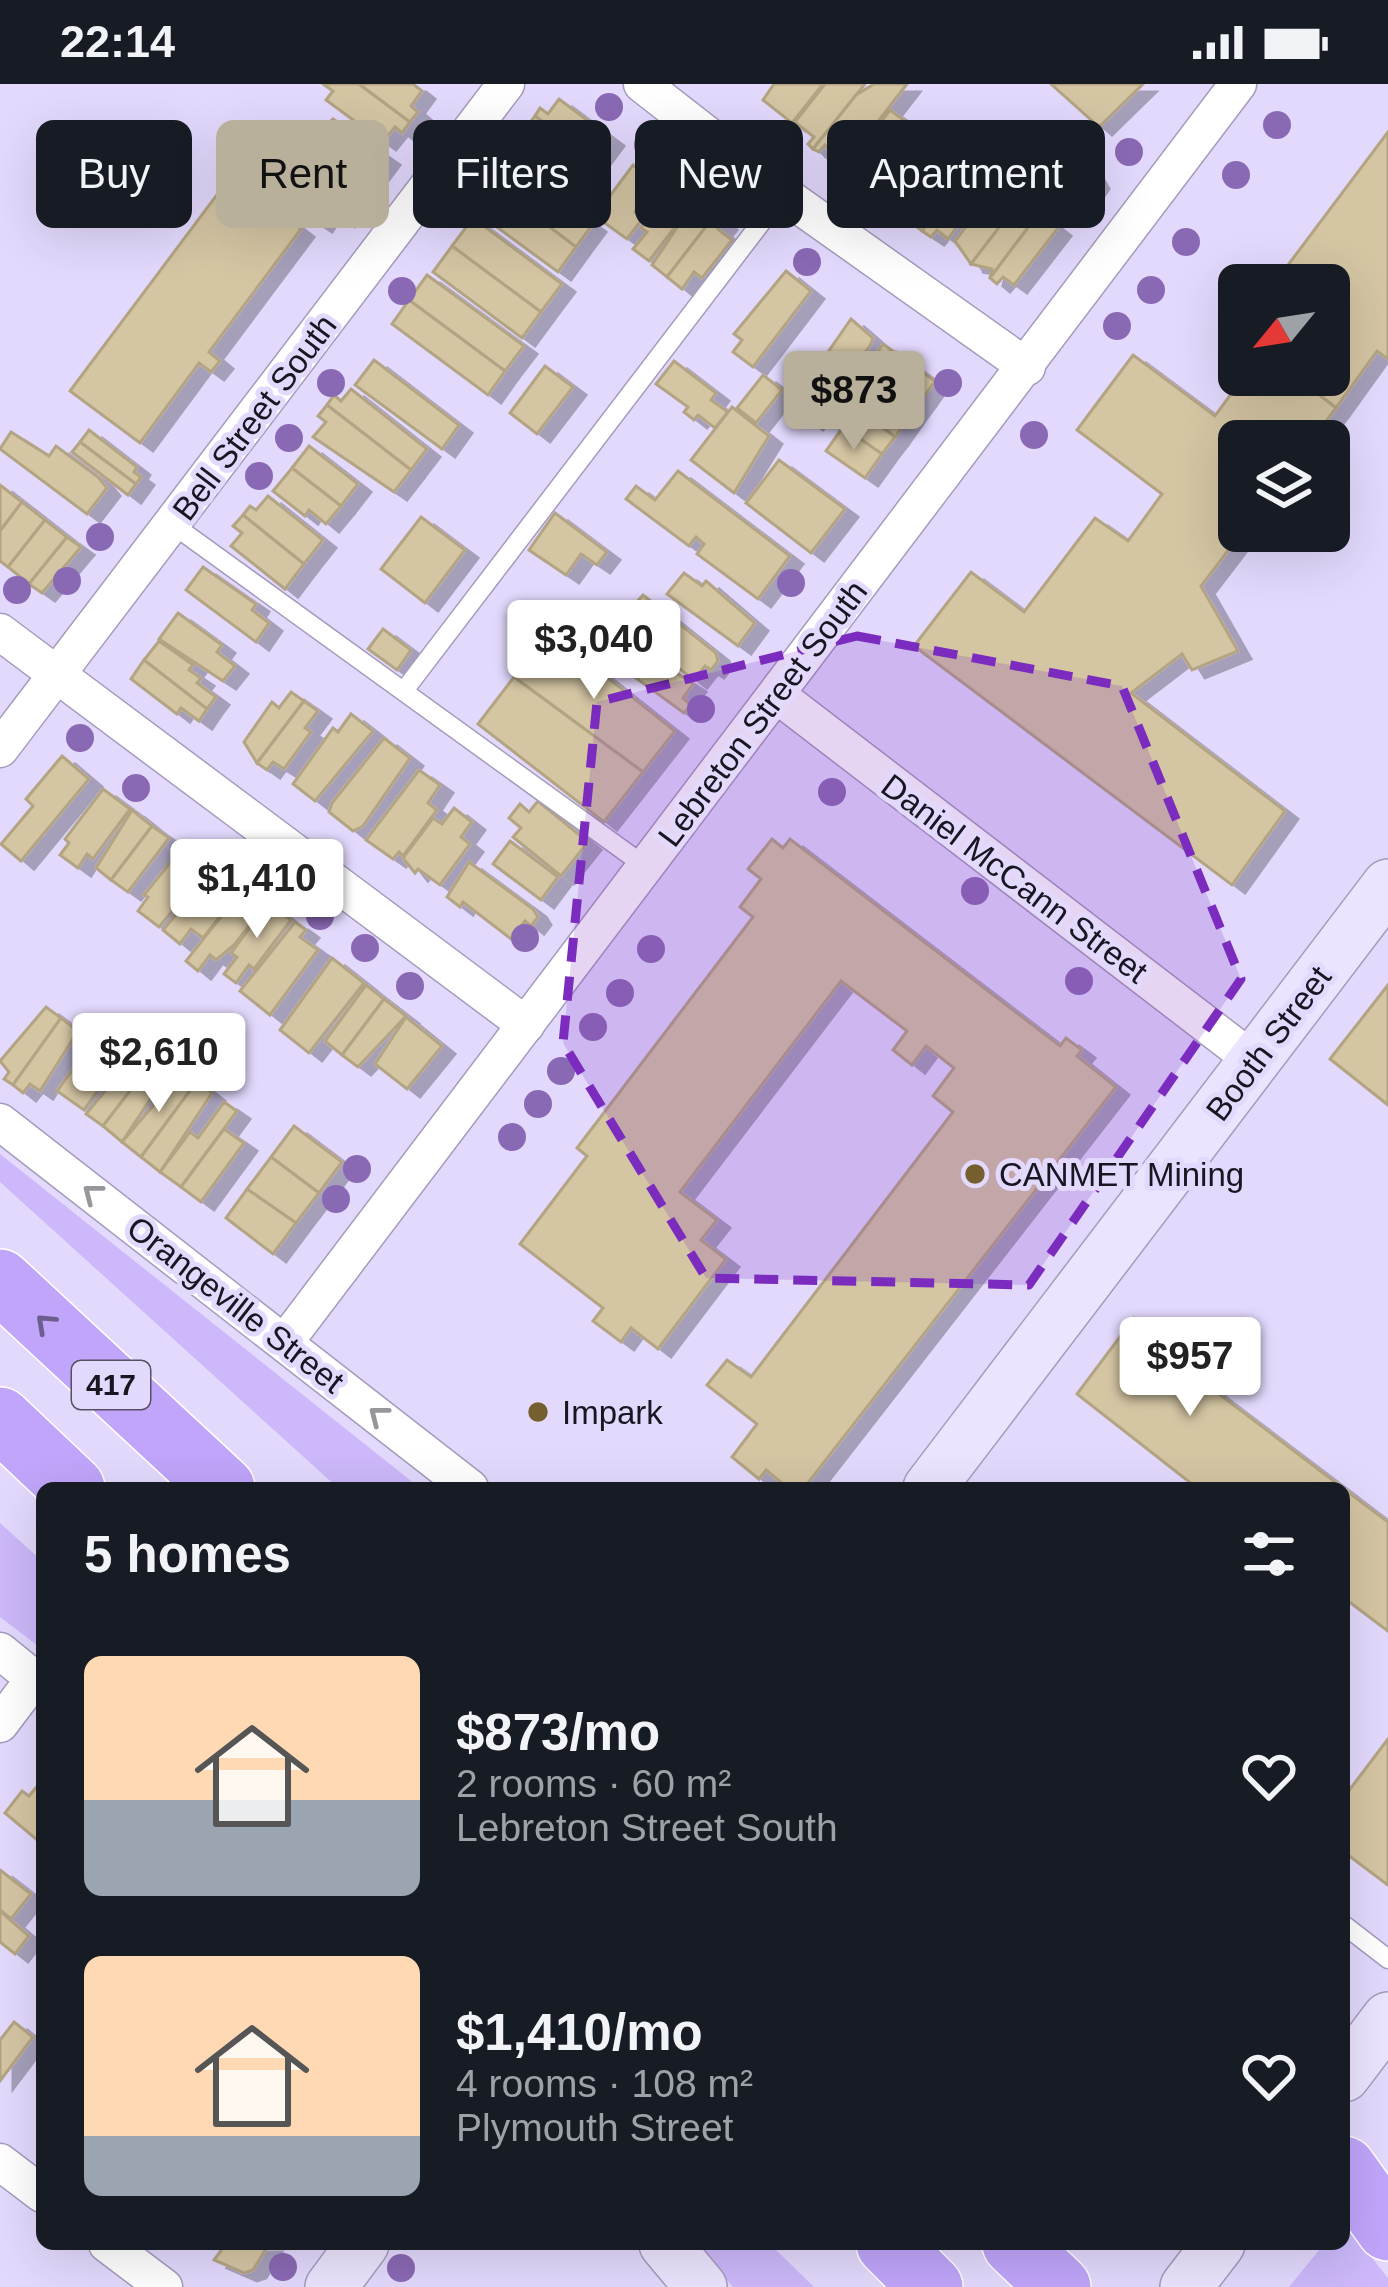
<!DOCTYPE html>
<meta charset="utf-8">
<style>
:root{--surface:#171b24;--page:#242831;--text:#f1f3f6;--muted:#9ea1a6;--accent:#b9b09c}
body{margin:0;font-family:Arial,sans-serif;background:var(--page);color:var(--text);height:100vh;display:flex;flex-direction:column;font-size:45px;white-space:nowrap}
*{box-sizing:border-box;margin:0}
p{font-size:39px;color:var(--muted)}
.icon{flex:none;width:66px;height:66px;fill:none;stroke:currentColor;stroke-width:2;stroke-linecap:round;stroke-linejoin:round}
.map{position:relative;flex:1;overflow:hidden}
.side{position:absolute;left:36px;top:1398px;width:1314px;height:768px;display:flex;flex-direction:column;background:var(--surface);border-radius:18px;box-shadow:0 12px 48px #0002}
.side>*{flex:none}
.top-card{position:absolute;left:36px;top:36px;width:1317px;height:108px;display:flex;gap:24px}
.needle{width:78px;rotate:240deg}
.tools{position:absolute;left:1218px;top:180px;display:grid;gap:24px}
.tools a{display:grid;place-items:center;width:132px;height:132px;border-radius:18px;background:var(--surface);box-shadow:0 12px 48px #0002;font-size:60px}
.price{position:absolute;translate:-50% -102px;padding:0 27px;border-radius:12px;background:#fff;color:#222;font-size:39px;line-height:78px;filter:drop-shadow(0 3px 6px #0008)}
.price::after{content:'';position:absolute;left:50%;top:72px;width:36px;height:27px;margin-left:-18px;background:inherit;clip-path:polygon(0 0,100% 0,50% 100%)}
.price.on{background:var(--accent);color:#111}
ul{padding:0;list-style:none}
li{display:flex;align-items:center;gap:36px;height:300px;padding:0 48px}
li span{display:grid;place-items:center;flex:none;width:336px;height:240px;border-radius:18px;color:#555}
li>.icon{margin-inline-start:auto}
span .icon{width:144px;height:144px;fill:#fffc;stroke-width:1}
li b{font-size:51px}
h2{display:flex;justify-content:space-between;align-items:center;height:144px;padding:0 48px;font-size:51px}
.tag{padding:0 42px;border-radius:18px;background:var(--surface);box-shadow:0 12px 48px #0002;font-size:42px;line-height:108px}
.tag.on{background:var(--accent);color:#111}
.status{display:flex;justify-content:space-between;align-items:center;height:84px;padding:0 60px;background:var(--surface);direction:ltr}
.status svg{height:33px;fill:currentColor}
.map>svg:first-child{display:block}
.green{fill:#ccb8fa}
.building{fill:#d4c5a3;stroke:#b3a483;stroke-width:3;filter:url(#shadow)}
.lines{fill:none;stroke-linecap:round;stroke-linejoin:round}
.lane-casing{stroke:#a59bbc;stroke-width:21}
.street-casing{stroke:#a59bbc;stroke-width:39}
.secondary-casing{stroke:#a59bbc;stroke-width:54}
.highway-casing{stroke:#fff;stroke-width:66}
.lane{stroke:#fff;stroke-width:18}
.street{stroke:#fff;stroke-width:36}
.secondary{stroke:#ece4fe;stroke-width:51}
.highway{stroke:#c0a5fa;stroke-width:63}
.tree{fill:#8a69b4}
.oneway{stroke:#98969b}
.oneway2{stroke:#6c5d8e}
.marked{fill:#7b2cbf;fill-opacity:0.2;stroke:#7b2cbf;stroke-width:9;stroke-dasharray:24 15;stroke-linejoin:round}
.poi-dot{fill:#755f2f;stroke:#e3d9fd;stroke-width:4.5}
.labels{text-anchor:middle;stroke-width:10;stroke-linejoin:round;paint-order:stroke}
.shield{fill:#e3d9fd;stroke:#565063;stroke-width:3}
.shield-label{font-size:30px;font-weight:bold;fill:#191521}
.street-label{font-size:33px;fill:#191521;stroke:#e3d9fd}
.poi-label{font-size:33px;fill:#191521;stroke:#e3d9fd;text-anchor:start}
</style>
<div class="status"><b>22:14</b><svg viewBox="0 0 49 12"><path d="M0 12V9h3v3zM5 12V6h3v6zM10 12V3h3v9zM15 12V0h3v12zM26 1h20v11H26zM47 4h2v5h-2z"/></svg></div>
<div class="map">
<svg width="1388" height="2203" viewBox="0 0 1388 2203">
<defs>
<filter id="shadow"><feDropShadow dx="13" dy="8" stdDeviation="0" flood-color="#0004"/></filter>
</defs>
<rect width="100%" height="100%" fill="#e3d9fd"/>
<!-- green -->
<g class="green">
<path d="M0 1070 420 1404H338L0 1098Z"/>
<path d="M0 1439 42 1477V1565L0 1533Z"/>
<path d="M1344 2139 1388 2194V2203H1289L1324 2160H1344Z"/>
<path d="M696 2160H770L814 2203H733Z"/>
</g>
<!-- building -->
<g class="building">
<path d="M323 0H359L410 38 402 49 395 43 383 58 326 16 333 7Z"/>
<path d="M359 0H413L422 7 411 22 418 28 410 38Z"/>
<path d="M774 0H823L792 39 763 16Z"/>
<path d="M825 0H865L813 65 808 60 814 53 795 38Z"/>
<path d="M874 0H907L842 84 825 61 819 68 813 65 856 11Z"/>
<path d="M1051 0H1143L1099 43Z"/>
<path d="M559 15 611 54 594 77 535 32 540 24 548 30Z"/>
<path d="M890 26 905 37 892 54 896 57 869 94 861 89 856 95 844 86Z"/>
<path d="M535 32 594 77 577 100 525 61 537 46 529 40Z"/>
<path d="M333 35 387 73 360 109 304 63Z"/>
<path d="M911 42 927 52 880 113 870 106 875 99 869 94Z"/>
<path d="M932 45 947 56 903 122 896 116 887 124 877 118Z"/>
<path d="M1388 48V275L1377 267 1336 324 1294 291H1329V201H1273Z"/>
<path d="M1042 50 1091 88 1096 97 1089 107 1081 101 1072 113 1023 76Z"/>
<path d="M278 65 341 110 351 121 342 135 329 126 319 140 239 86 249 72 265 84Z"/>
<path d="M961 66 975 76 922 147 909 137 915 129 906 122 936 80 946 87Z"/>
<path d="M975 76 987 85 972 106 980 112 948 155 937 146 931 153 922 147Z"/>
<path d="M633 81 656 98 635 128 643 134 627 155 595 132Z"/>
<path d="M523 89 593 140 576 163 497 103 506 91 516 98Z"/>
<path d="M231 92 301 145 209 268 220 277 211 288 199 279 140 359 70 307Z"/>
<path d="M999 99 1021 115 971 180 955 157Z"/>
<path d="M674 102 694 118 649 177 633 165 647 148 641 144Z"/>
<path d="M497 103 576 163 558 188 490 138 497 129 485 120Z"/>
<path d="M1021 115 1039 129 990 194 992 185 971 180Z"/>
<path d="M694 118 698 128 703 122 715 131 667 193 652 181Z"/>
<path d="M1039 129 1058 144 1014 201 1003 193 997 200 990 194Z"/>
<path d="M715 131 724 138 718 145 732 156 702 194 694 188 682 205 667 193Z"/>
<path d="M473 134 562 200 541 228 452 162Z"/>
<path d="M452 162 541 228 522 254 433 188Z"/>
<path d="M786 187 811 207 753 283 733 268 742 256 734 250Z"/>
<path d="M427 191 524 262 505 287 409 216Z"/>
<path d="M409 216 505 287 488 311 392 240Z"/>
<path d="M851 235 873 254 870 262 810 338 790 323Z"/>
<path d="M883 260 935 297 923 314 872 276Z"/>
<path d="M1133 271 1215 332 1245 291H1294L1336 324 1311 357H1239L1243 447 1201 502 1238 567 1192 586 1182 570 1131 609 1285 727 1232 801 914 562 971 488 1024 528 1095 434 1128 457 1162 410 1077 346Z"/>
<path d="M374 276 459 341 442 365 355 301Z"/>
<path d="M872 276 923 314 909 333 858 294Z"/>
<path d="M674 277 716 309 711 316 728 328 715 344 698 331 694 336 684 328 688 323 656 300Z"/>
<path d="M545 282 573 303 537 350 510 329Z"/>
<path d="M763 291 782 306 756 339 737 324Z"/>
<path d="M858 294 909 333 895 353 846 311Z"/>
<path d="M351 305 427 365 411 386 327 321 334 311 341 317Z"/>
<path d="M327 321 411 386 394 408 313 353 326 338 318 332Z"/>
<path d="M732 323 769 352 734 409 691 376Z"/>
<path d="M857 324 895 353 882 370 843 343Z"/>
<path d="M843 343 882 370 865 394 826 367Z"/>
<path d="M89 346 137 383 134 388 141 393 136 400 80 358Z"/>
<path d="M11 348 49 372 56 362 98 393 107 404 87 430 0 365Z"/>
<path d="M80 358 136 400 128 411 72 368Z"/>
<path d="M309 362 358 400 341 422 292 384Z"/>
<path d="M779 376 845 425 811 469 746 419Z"/>
<path d="M292 384 341 422 326 440 309 426 305 432 273 407Z"/>
<path d="M678 387 790 472 758 515 697 470 704 460 696 453 689 462 626 415 636 402 655 416Z"/>
<path d="M0 401 22 418 0 447Z"/>
<path d="M268 412 323 456 304 480 243 431 250 422 256 426Z"/>
<path d="M22 418 45 436 8 483 0 477V447Z"/>
<path d="M555 429 607 468 597 481 581 470 566 491 529 466Z"/>
<path d="M243 431 304 480 285 505 231 462 242 449 233 442Z"/>
<path d="M421 433 465 466 425 519 381 485Z"/>
<path d="M45 436 67 453 29 500 8 483Z"/>
<path d="M67 453 81 463 42 509 29 500Z"/>
<path d="M203 483 256 520 252 526 269 539 256 558 186 506Z"/>
<path d="M684 489 702 502 706 497 755 539 738 562 667 510Z"/>
<path d="M643 511 716 569 718 577 711 586 705 582 694 596 655 566 660 559 624 532Z"/>
<path d="M178 529 222 561 217 568 235 582 223 597 159 555Z"/>
<path d="M383 545 411 566 397 586 368 565Z"/>
<path d="M550 548 675 647 643 688 514 593Z"/>
<path d="M614 548 693 600 683 614 691 621 684 629 599 567Z"/>
<path d="M159 557 193 581 189 586 201 594 197 599 216 613 207 625 144 576Z"/>
<path d="M144 576 207 625 199 637 181 624 177 630 131 595Z"/>
<path d="M514 593 643 688 604 738 478 640Z"/>
<path d="M291 608 304 617 257 679 244 658 272 618 279 624Z"/>
<path d="M304 617 318 627 305 644 311 648 284 685 273 678 267 686 257 679Z"/>
<path d="M351 630 373 647 315 717 293 700 333 644 338 648Z"/>
<path d="M384 654 410 674 363 742 353 747 329 728 332 719Z"/>
<path d="M62 672 89 695 21 777 1 760 33 722 26 715Z"/>
<path d="M419 686 440 701 428 719 437 726 403 772 399 768 393 775 366 756Z"/>
<path d="M103 705 130 725 93 775 87 770 78 784 60 771 69 759 65 755Z"/>
<path d="M538 717 588 758 561 792 513 753 521 744 509 734 520 720 529 728Z"/>
<path d="M454 724 472 738 461 753 470 760 440 801 418 785 415 789 403 774 433 734 442 740Z"/>
<path d="M132 726 152 742 111 796 96 784Z"/>
<path d="M152 742 169 754 128 808 111 796Z"/>
<path d="M772 755 783 764 790 755 1060 962 1066 954 1082 966 1077 972 1116 1003 804 1404H788L766 1386 759 1395 732 1373 757 1340 707 1301 727 1276 751 1293 953 1028 933 1012 954 984 926 962 912 981 893 966 907 947 841 897 680 1108 717 1136 701 1156 726 1175 658 1265 631 1244 621 1258 593 1237 603 1224 520 1160 587 1072 577 1064 753 833 740 823 761 795 748 785Z"/>
<path d="M510 757 558 793 541 816 493 780Z"/>
<path d="M186 759 210 776 208 784 159 843 138 827 148 813 144 811Z"/>
<path d="M469 778 533 825 538 833 531 842 525 837 511 855 463 818 460 823 447 813Z"/>
<path d="M218 781 229 788V799L239 808 203 854 191 845 180 860 163 846Z"/>
<path d="M246 801 265 816 263 824 234 861 216 876 210 871 198 887 186 877Z"/>
<path d="M268 819 291 836 254 885 249 881 236 899 224 890 237 873 231 869Z"/>
<path d="M295 838 306 846 300 853 318 866 270 931 240 907Z"/>
<path d="M332 874 364 899 309 969 280 946Z"/>
<path d="M366 901 384 915 342 971 325 957Z"/>
<path d="M1388 901V1021L1330 975Z"/>
<path d="M384 915 406 932 358 983 342 971Z"/>
<path d="M46 923 61 934 13 1001 4 995 9 988 0 977Z"/>
<path d="M406 933 442 962 407 1005 375 980Z"/>
<path d="M61 934 78 947 40 1007 30 1000 23 1009 13 1001Z"/>
<path d="M109 935 135 955 84 1026 57 1007Z"/>
<path d="M130 977 146 986 103 1042 86 1030Z"/>
<path d="M146 986 161 999 122 1058 103 1042Z"/>
<path d="M181 989 197 997 141 1073 122 1058Z"/>
<path d="M197 997 212 1009 160 1088 141 1073Z"/>
<path d="M224 1018 237 1027 181 1103 160 1088 190 1048 198 1054Z"/>
<path d="M294 1042 342 1078 319 1109 271 1073Z"/>
<path d="M224 1045 244 1059 201 1118 181 1103Z"/>
<path d="M271 1073 319 1109 296 1139 247 1105Z"/>
<path d="M247 1105 296 1139 273 1170 226 1134Z"/>
<path d="M1134 1234 1217 1297 1211 1304 1343 1404H1197L1077 1310Z"/>
<path d="M1344 1405 1388 1438V1547L1344 1514Z"/>
<path d="M1388 1655V1801L1344 1768V1713Z"/>
<path d="M39 1700 42 1703V1760L5 1729 22 1707 29 1712Z"/>
<path d="M0 1786 31 1810 11 1835 0 1826Z"/>
<path d="M0 1827 29 1852 15 1870 0 1858Z"/>
<path d="M14 1938 33 1953 0 1997V1956Z"/>
<path d="M226 2160H269L253 2186 244 2189 214 2176Z"/>
</g>
<g class="lines">
<!-- lane casing -->
<g class="lane-casing">
<g id="lane">
<path d="M172 440 645 782"/>
<path d="M406 604 783 110"/>
<path d="M1344 1841 1388 1875"/>
</g>
</g>
<!-- street casing -->
<g class="street-casing">
<g id="street">
<path d="M642 0 783 110 1027 283"/>
<path d="M0 548 526 941"/>
<path d="M777 611 1254 977"/>
<path d="M0 665 506 0"/>
<path d="M0 1038 470 1404"/>
<path d="M285 1258 1238 0"/>
<path d="M0 1567 42 1601"/>
<path d="M0 1640 34 1595"/>
<path d="M0 2078 42 2110"/>
<path d="M107 2160 164 2203"/>
</g>
</g>
<!-- secondary casing -->
<g class="secondary-casing">
<g id="secondary">
<path d="M929 1404 1388 801"/>
<path d="M1344 1992 1388 1934"/>
<path d="M665 2160 701 2203"/>
<path d="M331 2203 363 2160"/>
<path d="M1186 2203 1219 2160"/>
</g>
</g>
<!-- highway casing -->
<g class="highway-casing">
<g id="highway">
<path d="M0 1197 223 1404"/>
<path d="M0 1335 73 1404"/>
<path d="M1344 2084 1388 2145"/>
<path d="M888 2160 931 2203"/>
<path d="M1014 2160 1059 2203"/>
</g>
</g>
<!-- lane -->
<use href="#lane" class="lane"/>
<!-- street -->
<use href="#street" class="street"/>
<!-- secondary -->
<use href="#secondary" class="secondary"/>
<!-- highway -->
<use href="#highway" class="highway"/>
</g>
<!-- trees -->
<g class="tree">
<circle cx="609" cy="23" r="14"/>
<circle cx="1277" cy="41" r="14"/>
<circle cx="648" cy="61" r="14"/>
<circle cx="1129" cy="68" r="14"/>
<circle cx="1236" cy="91" r="14"/>
<circle cx="1186" cy="158" r="14"/>
<circle cx="807" cy="178" r="14"/>
<circle cx="1151" cy="206" r="14"/>
<circle cx="402" cy="207" r="14"/>
<circle cx="1117" cy="242" r="14"/>
<circle cx="331" cy="299" r="14"/>
<circle cx="948" cy="299" r="14"/>
<circle cx="1034" cy="351" r="14"/>
<circle cx="289" cy="354" r="14"/>
<circle cx="259" cy="392" r="14"/>
<circle cx="100" cy="453" r="14"/>
<circle cx="67" cy="497" r="14"/>
<circle cx="791" cy="499" r="14"/>
<circle cx="17" cy="506" r="14"/>
<circle cx="701" cy="625" r="14"/>
<circle cx="80" cy="654" r="14"/>
<circle cx="136" cy="704" r="14"/>
<circle cx="832" cy="708" r="14"/>
<circle cx="975" cy="807" r="14"/>
<circle cx="320" cy="832" r="14"/>
<circle cx="525" cy="854" r="14"/>
<circle cx="365" cy="864" r="14"/>
<circle cx="651" cy="865" r="14"/>
<circle cx="1079" cy="897" r="14"/>
<circle cx="410" cy="902" r="14"/>
<circle cx="620" cy="909" r="14"/>
<circle cx="593" cy="943" r="14"/>
<circle cx="561" cy="987" r="14"/>
<circle cx="538" cy="1020" r="14"/>
<circle cx="512" cy="1053" r="14"/>
<circle cx="357" cy="1085" r="14"/>
<circle cx="336" cy="1115" r="14"/>
<circle cx="283" cy="2183" r="14"/>
<circle cx="401" cy="2184" r="14"/>
</g>
<!-- one-way arrows -->
<defs><path id="oneway-chevron" d="M-2-3.5L2.5 0L-2 3.5" fill="none" stroke-width="1.6" stroke-linecap="round" stroke-linejoin="round" transform="scale(3)"/></defs>
<g class="oneway">
<use href="#oneway-chevron" transform="translate(92 1109) rotate(-142)"/>
<use href="#oneway-chevron" transform="translate(378 1331) rotate(-142)"/>
</g>
<use class="oneway2" href="#oneway-chevron" transform="translate(45 1239) rotate(-137)"/>
<!-- marked area -->
<path class="marked" d="M857 552 1122 602 1241 895 1029 1201 706 1194 563 959 597 618Z"/>
<!-- markers -->
<g class="poi-dot">
<circle cx="975" cy="1090" r="12"/>
<circle cx="538" cy="1328" r="12"/>
</g>
<g class="labels">
<!-- shield labels -->
<rect class="shield" x="72" y="1277" width="78" height="48" rx="9"/>
<g class="shield-label">
<text x="111" y="1311">417</text>
</g>
<!-- street labels -->
<g class="street-label">
<text transform="translate(254 333) rotate(-53)" y="12">Bell Street South</text>
<text transform="translate(762 629) rotate(-53)" y="12">Lebreton Street South</text>
<text transform="translate(1015 794) rotate(37)" y="12">Daniel McCann Street</text>
<text transform="translate(1268 959) rotate(-53)" y="12">Booth Street</text>
<text transform="translate(236 1220) rotate(38)" y="12">Orangeville Street</text>
</g>
<!-- poi labels -->
<g class="poi-label">
<text x="999" y="1102">CANMET Mining</text>
<text x="562" y="1340">Impark</text>
</g>
</g>
</svg>
<div class="tools">
<a><svg class="needle" viewBox="-14 -14 28 28"><path d="M0-13l5 13h-10z" fill="#e53935"/><path d="M0 13l5-13h-10z" fill="#9ea1a6"/></svg></a>
<a><svg class="icon" aria-label="layers" viewBox="0 0 24 24"><path d="M12 4l9 5-9 5-9-5zM3 14l9 5 9-5"/></svg></a>
</div>
<b class="price on" style="left:854px;top:369px">$873</b>
<b class="price" style="left:594px;top:618px">$3,040</b>
<b class="price" style="left:257px;top:857px">$1,410</b>
<b class="price" style="left:159px;top:1031px">$2,610</b>
<b class="price" style="left:1190px;top:1335px">$957</b>
<div class="top-card">
<a class="tag">Buy</a>
<a class="tag on">Rent</a>
<a class="tag">Filters</a>
<a class="tag">New</a>
<a class="tag">Apartment</a>
</div>
<section class="side">
<h2>5 homes<svg class="icon" aria-label="filters" viewBox="0 0 24 24"><path d="M4 7h16M4 17h16"/><circle cx="9" cy="7" r="2"/><circle cx="15" cy="17" r="2"/></svg></h2>
<ul>
<li><span style="background:linear-gradient(#ffd9b3 60%,#9aa5b1 0)"><svg class="icon" aria-label="home" viewBox="0 0 24 24"><path d="M3 11l9-7 9 7M6 9v11h12V9"/></svg></span><div><b>$873/mo</b><p>2 rooms · 60 m²</p><p>Lebreton Street South</p></div><svg class="icon" aria-label="heart" viewBox="0 0 24 24"><path d="M12 20l-8-8c-3-5 5-10 8-4 3-6 11-1 8 4z"/></svg></li>
<li><span style="background:linear-gradient(#ffd9b3 75%,#9aa5b1 0)"><svg class="icon" aria-label="home" viewBox="0 0 24 24"><path d="M3 11l9-7 9 7M6 9v11h12V9"/></svg></span><div><b>$1,410/mo</b><p>4 rooms · 108 m²</p><p>Plymouth Street</p></div><svg class="icon" aria-label="heart" viewBox="0 0 24 24"><path d="M12 20l-8-8c-3-5 5-10 8-4 3-6 11-1 8 4z"/></svg></li>
</ul>
</section>
</div>
